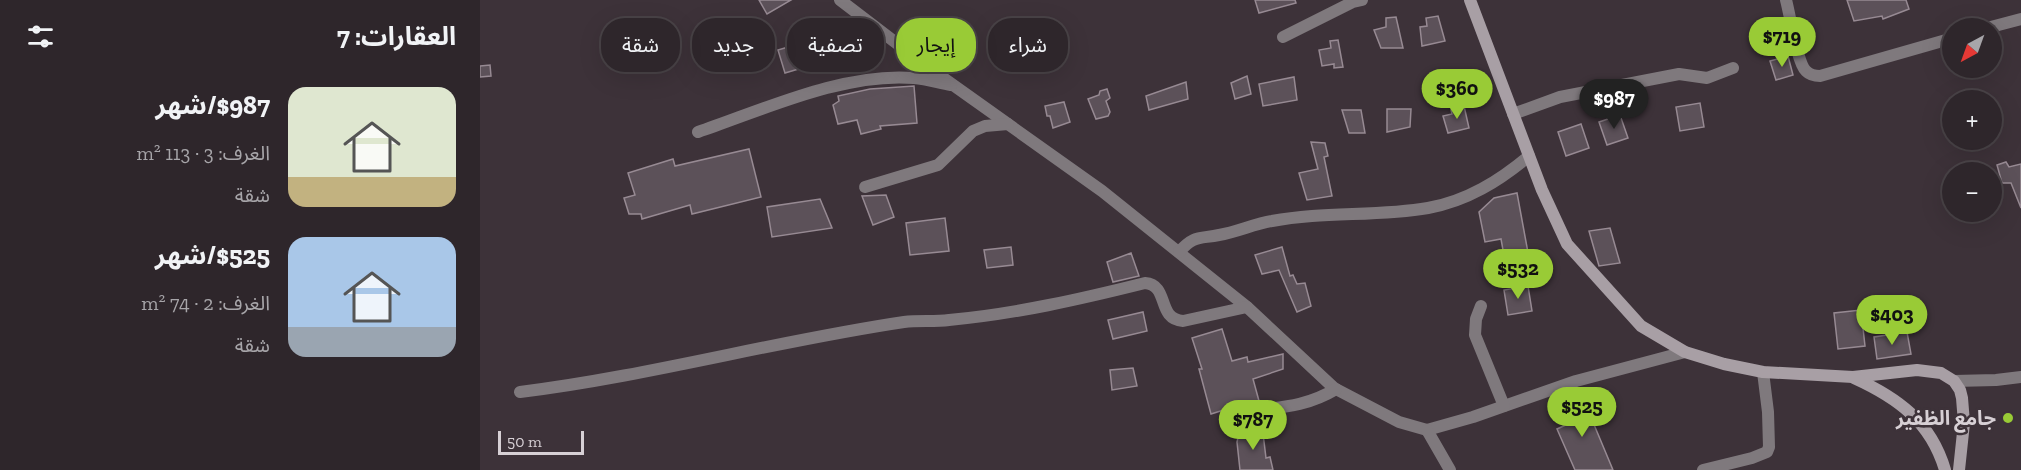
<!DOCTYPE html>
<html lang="ar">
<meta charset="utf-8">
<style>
:root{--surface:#2e262b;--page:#3a3237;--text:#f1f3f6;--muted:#a7a5a9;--line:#494347;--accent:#99cb36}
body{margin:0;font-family:"Zilla Slab","Noto Sans Arabic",serif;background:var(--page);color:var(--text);direction:rtl;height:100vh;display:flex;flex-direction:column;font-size:22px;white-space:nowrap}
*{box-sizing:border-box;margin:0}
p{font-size:20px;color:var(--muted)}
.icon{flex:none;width:33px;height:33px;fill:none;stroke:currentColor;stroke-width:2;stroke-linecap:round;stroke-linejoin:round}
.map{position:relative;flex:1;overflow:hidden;direction:ltr}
.drawer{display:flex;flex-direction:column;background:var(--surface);width:480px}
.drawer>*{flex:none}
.top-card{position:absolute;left:18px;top:18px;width:570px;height:54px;direction:rtl;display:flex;gap:12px}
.needle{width:39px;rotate:221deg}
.tools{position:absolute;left:1462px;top:18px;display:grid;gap:12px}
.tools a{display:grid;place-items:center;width:60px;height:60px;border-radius:50%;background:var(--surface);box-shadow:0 6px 24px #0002,0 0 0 2px var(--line);font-size:30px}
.scale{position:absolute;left:18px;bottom:15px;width:86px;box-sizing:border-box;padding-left:6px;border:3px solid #d7d0d5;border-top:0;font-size:16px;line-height:21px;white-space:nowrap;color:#d7d0d5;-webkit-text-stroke:4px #3d3239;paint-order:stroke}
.price{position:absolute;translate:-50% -51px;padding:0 14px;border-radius:21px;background:var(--accent);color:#111;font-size:20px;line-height:39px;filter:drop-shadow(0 2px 3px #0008)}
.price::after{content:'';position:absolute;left:50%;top:36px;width:18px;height:14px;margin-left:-9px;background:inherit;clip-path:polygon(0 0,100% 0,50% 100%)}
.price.active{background:#222;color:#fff}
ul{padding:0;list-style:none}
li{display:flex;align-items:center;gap:18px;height:150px;padding:0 24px}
li span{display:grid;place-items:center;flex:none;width:168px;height:120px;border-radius:18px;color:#555}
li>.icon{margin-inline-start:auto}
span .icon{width:72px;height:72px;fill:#fffc;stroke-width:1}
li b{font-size:26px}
h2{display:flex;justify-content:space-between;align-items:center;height:72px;padding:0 24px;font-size:26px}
.pill{padding:0 21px;border-radius:24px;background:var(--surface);box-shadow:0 6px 24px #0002,0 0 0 2px var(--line);font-size:21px;line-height:54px}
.pill.active{background:var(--accent);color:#111}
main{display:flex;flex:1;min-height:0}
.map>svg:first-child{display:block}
.building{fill:#5c5159;stroke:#978a93;stroke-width:1.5}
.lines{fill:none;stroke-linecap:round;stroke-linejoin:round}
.street{stroke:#7f797d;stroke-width:12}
.secondary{stroke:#a89fa5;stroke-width:12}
.poi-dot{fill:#99cb36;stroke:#3d3239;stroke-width:2}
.labels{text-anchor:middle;stroke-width:5;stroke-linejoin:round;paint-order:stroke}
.poi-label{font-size:20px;font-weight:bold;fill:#d7d0d5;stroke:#3d3239;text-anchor:end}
</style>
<main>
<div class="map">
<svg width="1541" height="470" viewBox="0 0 1541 470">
<rect width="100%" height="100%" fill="#3d3239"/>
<!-- building -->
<g class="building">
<path d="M279 0H311L287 14Z"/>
<path d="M775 0H815L816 3 779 13Z"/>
<path d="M1367 0H1426L1429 9 1403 19 1402 16 1374 21Z"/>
<path d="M958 16 965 41 942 46 940 27 947 26 946 18Z"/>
<path d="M916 17 923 48H901L894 30 906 27V18Z"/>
<path d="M366 36 374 59 351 66 344 42Z"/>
<path d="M858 40 863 67 854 68V64L842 66 839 50 851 48 850 41Z"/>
<path d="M325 42 332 65 305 73 298 50Z"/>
<path d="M1308 56 1313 75 1296 80 1290 61Z"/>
<path d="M10 65 11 76 0 77V66Z"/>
<path d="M767 76 771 94 755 99 751 83Z"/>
<path d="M814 77 817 100 783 106 779 84Z"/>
<path d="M706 82 708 99 669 110 666 96Z"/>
<path d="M434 86 437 123 400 126 401 129 381 134 377 120 358 124 353 105 359 101 358 96 390 89Z"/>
<path d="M627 89 630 98 626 101 630 112 628 116 616 119 608 99 619 95 620 91Z"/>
<path d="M584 102 590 122 573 128 570 116H567L565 106Z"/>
<path d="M1220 103 1224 127 1200 131 1196 107Z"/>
<path d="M984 106 989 128 968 133 963 116 972 114 971 110Z"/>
<path d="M907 109H931L930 127 907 132Z"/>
<path d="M862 110H881L885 133H869Z"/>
<path d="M1140 115 1148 138 1127 145 1119 122Z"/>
<path d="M1101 124 1109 148 1086 156 1078 132Z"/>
<path d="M831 142 845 143 848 156 844 157 852 196 827 200 819 173 838 169Z"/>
<path d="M269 149 281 197 212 214 210 205 162 219 161 214H149L144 198 155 195 148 173 193 159 195 166Z"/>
<path d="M1526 162 1529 167 1541 164V208L1531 183H1522L1517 165Z"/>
<path d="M1037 193 1049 258 1025 261 1021 239 1005 242 999 212 1014 198Z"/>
<path d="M406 195 414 217 393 225 382 196Z"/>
<path d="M340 199 352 228 292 237 287 207Z"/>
<path d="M465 218 469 251 430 255 426 223Z"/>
<path d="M1130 228 1140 263 1119 266 1109 231Z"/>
<path d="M531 247 533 265 507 268 504 250Z"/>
<path d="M802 247 810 276 813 275 817 284 825 283 831 306 817 312 799 270 782 274 775 255Z"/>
<path d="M651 253 659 276 633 282 627 262Z"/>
<path d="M1048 286 1052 311 1028 315 1024 290Z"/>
<path d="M1381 310 1385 346 1358 349 1354 313Z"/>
<path d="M663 312 667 331 633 339 628 320Z"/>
<path d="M742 329 752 361 767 357 768 362 803 354V369L773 379 779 401 766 403 731 414 719 369H722L712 338Z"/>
<path d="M1427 332 1431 354 1397 359 1394 337Z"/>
<path d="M653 368 657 386 632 390 630 370Z"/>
<path d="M1094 392 1104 418 1110 415 1133 470H1095L1077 429 1088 424 1078 398Z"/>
<path d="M782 425 786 458 790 457 793 470H760L757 442 759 433Z"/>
</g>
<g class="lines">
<!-- street -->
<g class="street">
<path d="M360 0 445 65 622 191 767 307 854 388 919 422 947 430 993 417 1096 381 1205 352"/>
<path d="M1306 0C1310 14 1317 63 1326 71 1330 75 1334 76 1340 76L1473 38"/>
<path d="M1507 28 1541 19"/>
<path d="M803 37 873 2 882 0"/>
<path d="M1033 114 1080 97 1199 74 1227 78 1253 68"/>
<path d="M218 132C283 110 364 72 434 78 447 79 459 83 471 85"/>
<path d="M385 187 458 165 493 131 505 126 528 124"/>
<path d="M699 252C714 235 719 239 739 235 757 232 774 224 792 221 843 211 897 217 948 208 987 201 1019 181 1049 156"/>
<path d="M1001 306 996 319 995 335 1024 406"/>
<path d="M1474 381 1516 380 1541 377"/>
<path d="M40 392C169 376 295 341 424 322 439 320 454 322 469 320 535 314 601 299 665 283 690 285 676 319 703 321L767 307"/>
<path d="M768 411C801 407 826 407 856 389"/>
<path d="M947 430 970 470"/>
<path d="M1223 470 1272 458 1287 452 1289 447 1288 412 1283 372"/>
</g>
<!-- secondary -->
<g class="secondary">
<path d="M990 0 1062 190 1087 244 1161 326 1205 352 1244 364 1283 372 1373 377 1437 370 1461 373 1474 381 1480 390 1482 398 1484 423 1479 470"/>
<path d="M1374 378C1418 398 1451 422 1465 470"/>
</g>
</g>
<!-- markers -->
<circle class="poi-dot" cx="1528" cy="418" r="6"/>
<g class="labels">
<!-- poi labels -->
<g class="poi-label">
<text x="1516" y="425">جامع الظفير</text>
</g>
</g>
</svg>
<div class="tools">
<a><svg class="needle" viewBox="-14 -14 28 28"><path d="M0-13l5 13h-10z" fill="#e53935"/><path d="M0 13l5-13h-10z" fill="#a7a5a9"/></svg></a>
<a>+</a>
<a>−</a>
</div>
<div class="scale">50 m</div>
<b class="price" style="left:1302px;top:68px">$719</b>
<b class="price" style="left:977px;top:120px">$360</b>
<b class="price active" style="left:1134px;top:130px">$987</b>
<b class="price" style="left:1038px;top:300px">$532</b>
<b class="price" style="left:1412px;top:346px">$403</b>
<b class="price" style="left:1102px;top:438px">$525</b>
<b class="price" style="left:773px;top:451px">$787</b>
<div class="top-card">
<a class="pill">شراء</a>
<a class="pill active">إيجار</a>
<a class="pill">تصفية</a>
<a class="pill">جديد</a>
<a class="pill">شقة</a>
</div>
</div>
<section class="drawer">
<h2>العقارات: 7<svg class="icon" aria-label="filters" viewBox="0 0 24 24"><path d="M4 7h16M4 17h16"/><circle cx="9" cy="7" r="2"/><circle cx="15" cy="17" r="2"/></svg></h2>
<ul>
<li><span style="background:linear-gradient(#dfe7d0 75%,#c2b280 0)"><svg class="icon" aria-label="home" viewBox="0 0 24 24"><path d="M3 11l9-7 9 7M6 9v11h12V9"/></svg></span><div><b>$987/شهر</b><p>الغرف: 3 · 113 m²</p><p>شقة</p></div></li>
<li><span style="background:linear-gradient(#a9c7e8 75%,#9aa5b1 0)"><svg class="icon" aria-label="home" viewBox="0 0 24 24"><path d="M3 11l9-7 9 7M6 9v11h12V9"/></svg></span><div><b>$525/شهر</b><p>الغرف: 2 · 74 m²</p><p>شقة</p></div></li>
</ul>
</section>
</main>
